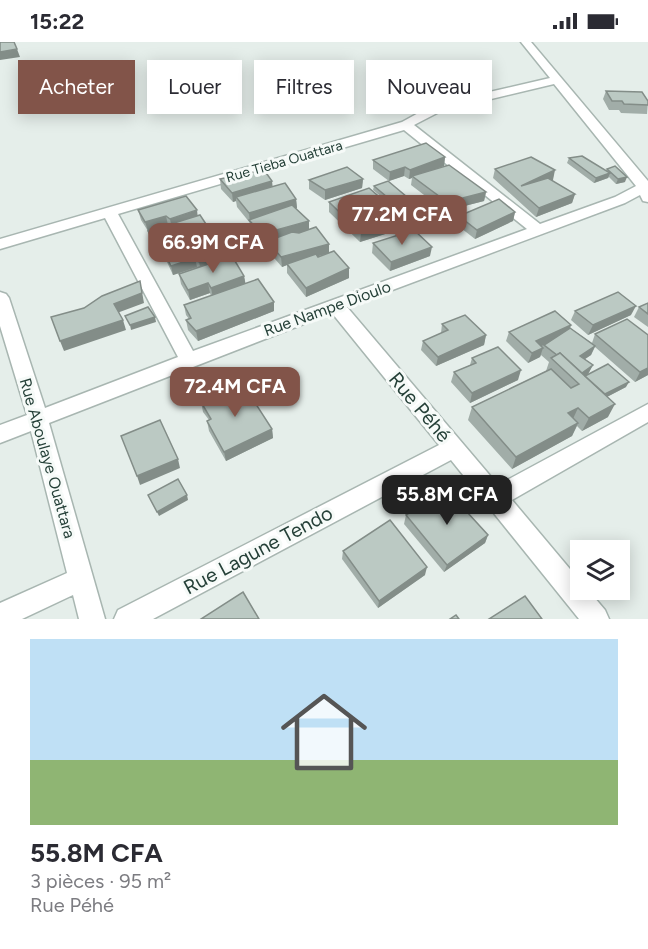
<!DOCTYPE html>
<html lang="fr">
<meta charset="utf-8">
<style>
:root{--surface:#fff;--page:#f2f2f3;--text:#2b2b33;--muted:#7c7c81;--accent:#825449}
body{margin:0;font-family:Figtree,sans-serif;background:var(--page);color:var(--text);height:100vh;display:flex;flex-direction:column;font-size:22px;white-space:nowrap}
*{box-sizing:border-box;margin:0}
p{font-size:20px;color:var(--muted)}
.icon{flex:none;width:33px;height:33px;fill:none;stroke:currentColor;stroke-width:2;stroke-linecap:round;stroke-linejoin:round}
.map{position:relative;height:577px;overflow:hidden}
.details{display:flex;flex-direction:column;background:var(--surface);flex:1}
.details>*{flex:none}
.guide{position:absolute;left:18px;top:18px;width:612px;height:54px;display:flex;gap:12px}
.tools{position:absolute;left:570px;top:498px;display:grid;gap:12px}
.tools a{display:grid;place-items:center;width:60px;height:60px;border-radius:0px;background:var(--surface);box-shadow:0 3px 15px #0003;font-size:30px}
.price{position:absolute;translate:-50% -51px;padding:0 14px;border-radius:12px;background:var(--accent);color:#fff;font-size:20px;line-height:39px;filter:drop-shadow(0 2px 3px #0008)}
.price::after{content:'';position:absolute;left:50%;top:36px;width:18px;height:14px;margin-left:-9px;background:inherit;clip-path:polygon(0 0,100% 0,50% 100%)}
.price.current{background:#222;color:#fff}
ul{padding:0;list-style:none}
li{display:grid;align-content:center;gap:12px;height:318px;padding:0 30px}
li span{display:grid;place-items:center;height:186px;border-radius:0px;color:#555}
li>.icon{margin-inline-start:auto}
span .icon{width:108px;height:108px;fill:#fffc;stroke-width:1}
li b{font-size:26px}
.chip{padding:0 21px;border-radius:0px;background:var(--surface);box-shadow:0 3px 15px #0003;font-size:21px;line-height:54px}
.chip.current{background:var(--accent);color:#fff}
.status{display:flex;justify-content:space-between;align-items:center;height:42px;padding:0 30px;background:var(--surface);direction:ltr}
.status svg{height:16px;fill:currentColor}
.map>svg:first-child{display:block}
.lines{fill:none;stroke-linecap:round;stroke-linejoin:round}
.minor-casing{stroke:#a8b6b1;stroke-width:3}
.minor{fill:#fff;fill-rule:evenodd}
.wall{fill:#a1ada8}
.shaded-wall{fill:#838d88}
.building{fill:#bbc9c3;stroke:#838d88;stroke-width:1.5}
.labels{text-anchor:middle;stroke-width:6;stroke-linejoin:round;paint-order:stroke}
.far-street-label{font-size:14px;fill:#254038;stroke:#f6faf8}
.street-label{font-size:16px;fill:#254038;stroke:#f6faf8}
.near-street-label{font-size:20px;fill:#254038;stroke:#f6faf8}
</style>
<div class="status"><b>15:22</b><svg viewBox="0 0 49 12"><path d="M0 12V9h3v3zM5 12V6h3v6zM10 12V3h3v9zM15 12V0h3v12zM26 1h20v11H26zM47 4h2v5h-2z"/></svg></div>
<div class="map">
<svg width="648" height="577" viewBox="0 0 648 577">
<rect width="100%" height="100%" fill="#e5eeea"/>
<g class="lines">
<!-- minor casing -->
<g class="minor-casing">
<path id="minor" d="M521 0H531L648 139V160L643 159 640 153 625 161 347 265 498 443 648 362V380L512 458 580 539V548H588L605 568 609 577H579L451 418 153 577H114L118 568 439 403 332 271 49 381 105 577H79L73 553 22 577H0V561L67 531 31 389 0 401V383L27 373 0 284V250L6 252 9 256 45 366 178 315 105 176 0 207V197L402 80 433 63 550 36ZM554 42 636 144 615 155 540 182 414 83 441 69ZM404 88 527 187 193 309 118 172Z"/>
</g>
<!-- minor -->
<use href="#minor" class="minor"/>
</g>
<!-- wall -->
<g class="wall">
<path d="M444 29 458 34V38H451L449 51 433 50 435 36 445 37 444 33Z"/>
<path d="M460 29 473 33V38H461L459 33Z"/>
<path d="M422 32 433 33 432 44H421Z"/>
<path d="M473 42 484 47V51H473L472 47Z"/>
<path d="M606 49 648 59 647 72 621 71 619 68H609L603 57Z"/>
<path d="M445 115 444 124 432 128 486 150 484 159 445 169 411 143 412 136 409 137 404 134 389 139 373 127V118Z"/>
<path d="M569 116 606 129 607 127 625 140 616 142 609 135 608 136 594 141 567 121Z"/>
<path d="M495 127 553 138H551L575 152 572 161 536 175 493 136Z"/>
<path d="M220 137 272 145 296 157 297 166 296 167 309 179V188L329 211 318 214 349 236 306 255 287 231V223L282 225 268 209V201L263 202 250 187V181L237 165 236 159 233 160 221 147Z"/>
<path d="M363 137 362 146 325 158 309 147V138Z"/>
<path d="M374 144 407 155V160L393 164 373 148Z"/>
<path d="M329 160 405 177 404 186 360 200 329 170Z"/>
<path d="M138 168 198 174 211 194 229 210V215L244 234 245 241 274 260V269L198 299 188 288 186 278 189 277 186 273 184 263 211 254 210 251 190 258 181 242 179 232 197 226 173 233 167 220 164 210 183 204 182 203 158 211 150 198 148 189 141 178Z"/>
<path d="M515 170 513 179 475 197 457 183 459 174Z"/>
<path d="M373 201 430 214 390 229 372 211Z"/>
<path d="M648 261V285L634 275 639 265Z"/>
<path d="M575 269 631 273 588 293 571 278Z"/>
<path d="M442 282 486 293 484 303 436 324 421 308 423 299 441 291Z"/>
<path d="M571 283 570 286 592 301 595 292 648 333 635 340 595 305 591 313 585 317 593 323 588 332 626 345 607 355 608 375 582 389 577 384 572 394 512 427 468 378 472 365 546 329 549 320 541 313 540 315 528 321 506 299 509 290Z"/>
<path d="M472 316 518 338 470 361 451 340 454 330 470 323Z"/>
<path d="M201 360 272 387 273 396 226 419 209 389 207 379 209 378 203 370Z"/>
<path d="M406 473 488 493 485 501 444 530 404 482Z"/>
<path d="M343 509 425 533 378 566 342 517Z"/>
</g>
<!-- shaded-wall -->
<g class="shaded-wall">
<path d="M17 7 20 15 0 18V10Z"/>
<path d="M445 115 444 124 413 135 412 134V136L409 137 410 128Z"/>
<path d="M405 125 404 134 389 139 390 130Z"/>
<path d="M555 128 553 138 522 152 521 144Z"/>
<path d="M610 131 608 136 594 141 596 136Z"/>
<path d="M627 135 625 140 616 142 618 137Z"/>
<path d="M363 137 362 146 325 158V148Z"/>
<path d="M272 139 273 148 236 155V159L233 160 232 151Z"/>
<path d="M486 150 484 159 445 169 447 160Z"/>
<path d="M575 152 572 161 536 175 539 166Z"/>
<path d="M407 155V160L393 164V160Z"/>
<path d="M296 157 297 166 251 180 249 178 250 181 249 171Z"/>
<path d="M197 168 198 177 172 187 170 177Z"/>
<path d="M515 170 513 179 475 197 477 188Z"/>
<path d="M166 174 168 183 148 189 145 180Z"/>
<path d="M405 177 404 186 360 200 361 191Z"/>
<path d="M309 179V188L263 202 262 192Z"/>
<path d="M210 188 212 198 186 206 184 197Z"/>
<path d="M180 194 182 203 158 211 156 202Z"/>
<path d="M329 202V211L288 223 287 222V223L282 225 281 215Z"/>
<path d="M432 205 430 214 390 229 391 220Z"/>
<path d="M229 210 230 220 201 230 199 220Z"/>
<path d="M195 216 197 225 173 233 171 224Z"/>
<path d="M349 226V236L306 255V246Z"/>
<path d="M244 234 246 244 213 256 211 246Z"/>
<path d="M140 239 144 261 117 271 114 262Z"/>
<path d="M208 241 210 251 190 258 188 248Z"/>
<path d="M274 260V269L198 299 196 289Z"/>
<path d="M636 264 631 273 588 293 593 283Z"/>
<path d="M155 275 156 280 131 288 130 283Z"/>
<path d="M123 278 126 288 64 309 60 299Z"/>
<path d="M571 283 567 292 533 308 536 299Z"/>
<path d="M486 293 484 303 436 324 438 315Z"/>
<path d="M595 304 591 313 576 323 580 314Z"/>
<path d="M543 306 540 315 528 321 532 311Z"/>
<path d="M593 323 588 332 581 338V332Z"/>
<path d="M648 326V333L635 340 640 330Z"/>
<path d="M521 328 518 338 470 361 472 351Z"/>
<path d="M629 340 626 345 597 360 600 355Z"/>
<path d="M615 362 608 375 582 389 589 376Z"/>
<path d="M578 366 572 379 568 371Z"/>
<path d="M578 381 572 394 512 427 516 415Z"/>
<path d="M272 387 273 396 226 419 224 410Z"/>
<path d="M178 417 180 426 140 443 137 434Z"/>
<path d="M187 453 188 458 159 474 157 470Z"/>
<path d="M488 493 485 501 444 530 447 523Z"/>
<path d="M427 525 425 533 378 566 379 559Z"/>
</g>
<!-- building -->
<g class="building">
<path d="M0 0H14L17 7 0 10Z"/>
<path d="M444 29H457L458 34H446Z"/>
<path d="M460 29H472L473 33H462Z"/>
<path d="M422 32 433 33 432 40 421 39Z"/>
<path d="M435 36 452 38 450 47 433 45Z"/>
<path d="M473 42H482L484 47H474Z"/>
<path d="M606 49 642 50 648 59V63L624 62 622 59H612Z"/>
<path d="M426 101 445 115 410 128 405 125 390 130 373 118Z"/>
<path d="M582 114 610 131 596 136 569 116Z"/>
<path d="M531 115 555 128 521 144 548 136 575 152 539 166 495 127Z"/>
<path d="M449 123 486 150 447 160 412 134Z"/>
<path d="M615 124 627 135 618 137 607 127Z"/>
<path d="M347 125 363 137 325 148 309 138Z"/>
<path d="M264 128 272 139 232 151 220 137Z"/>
<path d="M388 139 407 155 393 160 374 144Z"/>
<path d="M285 141 296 157 249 171 236 155Z"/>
<path d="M369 146 405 177 361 191 329 160Z"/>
<path d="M186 154 197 168 170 177 166 174 145 180 138 168Z"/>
<path d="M499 157 515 170 477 188 459 174Z"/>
<path d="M292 163 309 179 262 192 249 178Z"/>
<path d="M200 173 210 188 184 197 180 194 156 202 148 189Z"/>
<path d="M316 185 329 202 281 215 268 199 292 190 299 191Z"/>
<path d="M414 188 432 205 391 220 373 201Z"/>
<path d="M215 193 229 210 199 220 195 216 171 224 164 210Z"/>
<path d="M334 209 349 226 306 246 287 222 316 212 318 215Z"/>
<path d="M232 214 244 234 211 246 208 241 188 248 179 232Z"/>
<path d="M258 237 274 260 196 289 186 278 191 276 184 263Z"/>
<path d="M140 239 142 251 114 262 123 278 60 299 51 275 84 266 102 254Z"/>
<path d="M618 250 636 264 593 283 575 269Z"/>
<path d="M648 261V272L639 265Z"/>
<path d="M148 265 155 275 130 283 125 274Z"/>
<path d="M555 269 571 283 536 299 543 306 532 311 509 290Z"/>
<path d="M465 273 486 293 438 315 423 299 448 288 442 282Z"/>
<path d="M627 277 648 293V326L640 330 595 292Z"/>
<path d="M570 286 595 304 580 314 593 323 582 331 560 311 557 313 544 303Z"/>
<path d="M498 305 521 328 472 351 454 330 476 321 472 316Z"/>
<path d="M560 311 615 362 589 376 578 366 568 371 578 381 516 415 472 365 551 327 571 346 579 342 551 316Z"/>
<path d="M608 322 629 340 605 352 585 334Z"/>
<path d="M243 342 272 387 224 410 207 379 211 377 201 360Z"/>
<path d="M160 378 178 417 137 434 121 394Z"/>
<path d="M178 437 187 453 157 470 148 453Z"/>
<path d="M446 447 488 493 447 523 406 473Z"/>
<path d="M390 478 427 525 379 559 343 509Z"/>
<path d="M243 550 259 577H201Z"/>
<path d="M525 554 542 577H489Z"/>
<path d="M456 573 459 577H450Z"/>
</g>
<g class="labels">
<!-- far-street labels -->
<g class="far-street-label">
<text transform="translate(284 119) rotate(-16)" y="5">Rue Tieba Ouattara</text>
</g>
<!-- street labels -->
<g class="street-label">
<text transform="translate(327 266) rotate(-20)" y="6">Rue Nampe Dioulo</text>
<text transform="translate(48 416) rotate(74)" y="6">Rue Aboulaye Ouattara</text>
</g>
<!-- near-street labels -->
<g class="near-street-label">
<text transform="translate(420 365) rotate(50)" y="7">Rue Péhé</text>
<text transform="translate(258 508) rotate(-28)" y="7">Rue Lagune Tendo</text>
</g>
</g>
</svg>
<div class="tools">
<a><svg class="icon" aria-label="layers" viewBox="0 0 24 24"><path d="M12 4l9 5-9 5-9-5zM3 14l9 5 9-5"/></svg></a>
</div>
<b class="price" style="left:402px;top:204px">77.2M CFA</b>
<b class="price" style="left:213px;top:232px">66.9M CFA</b>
<b class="price" style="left:235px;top:376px">72.4M CFA</b>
<b class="price current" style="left:447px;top:484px">55.8M CFA</b>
<div class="guide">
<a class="chip current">Acheter</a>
<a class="chip">Louer</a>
<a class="chip">Filtres</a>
<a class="chip">Nouveau</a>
</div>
</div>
<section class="details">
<ul>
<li><span style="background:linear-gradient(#bfe0f5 65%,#8fb573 0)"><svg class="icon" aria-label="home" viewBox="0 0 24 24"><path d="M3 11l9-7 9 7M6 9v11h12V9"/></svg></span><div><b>55.8M CFA</b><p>3 pièces · 95 m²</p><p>Rue Péhé</p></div></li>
</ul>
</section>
